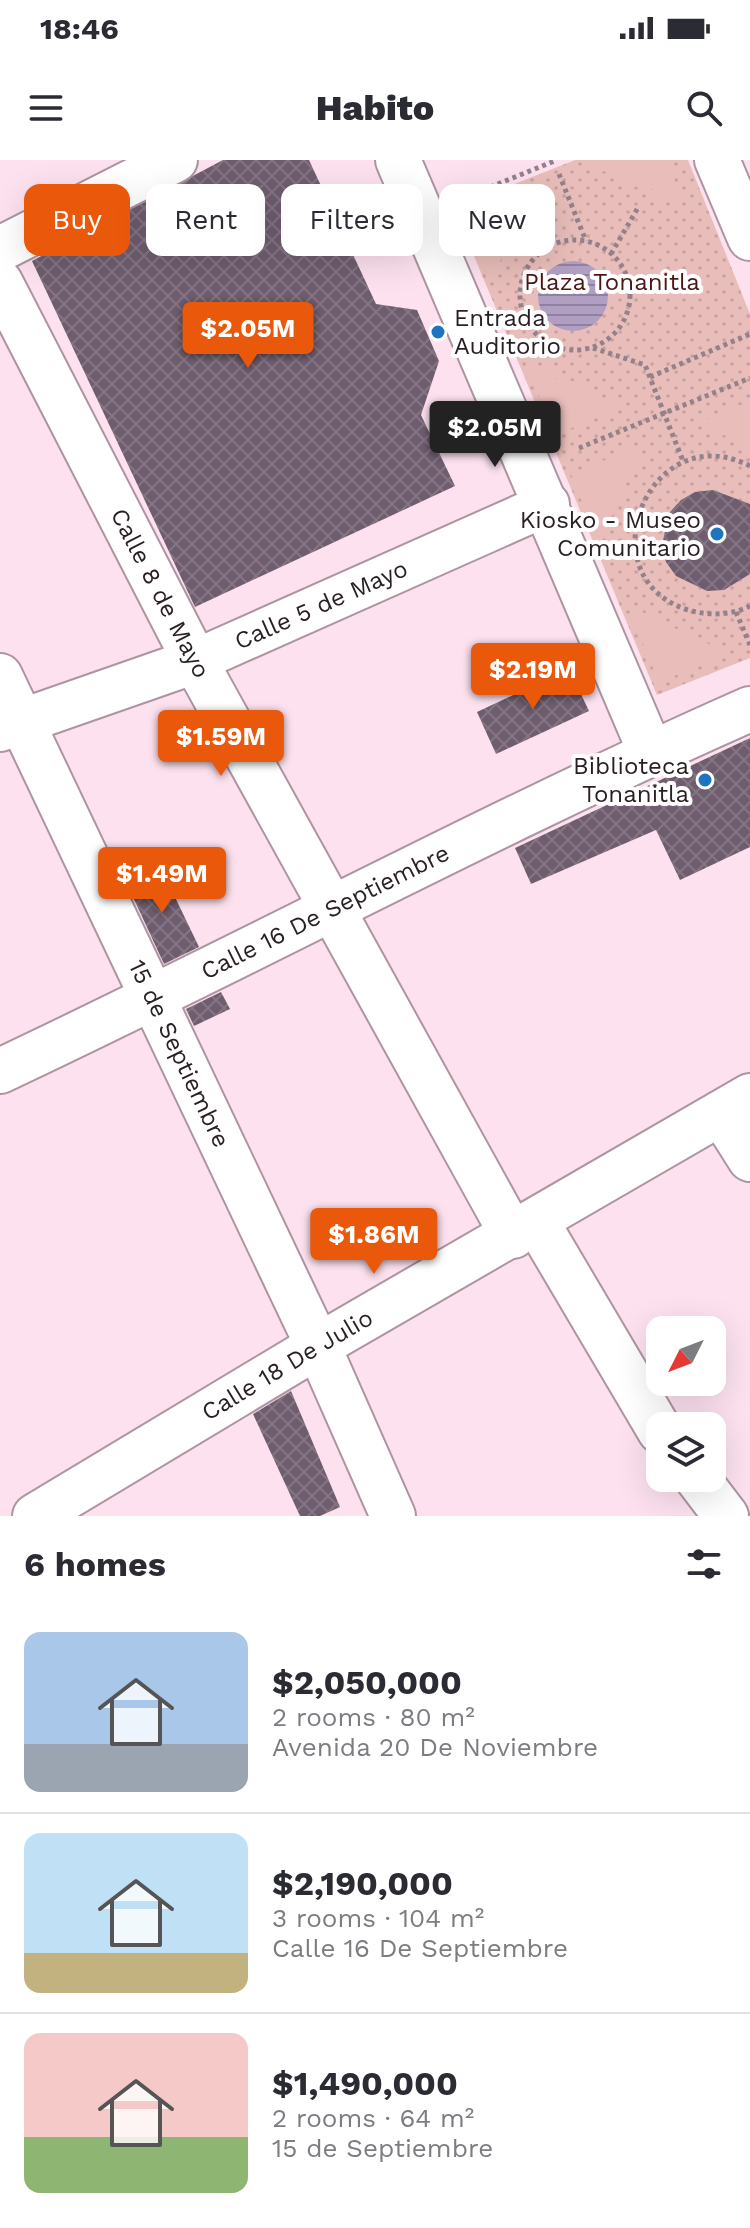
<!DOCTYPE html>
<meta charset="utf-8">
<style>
:root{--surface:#fff;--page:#f7f7f7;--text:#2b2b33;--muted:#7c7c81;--line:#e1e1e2;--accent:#ea580c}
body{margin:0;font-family:"Work Sans",sans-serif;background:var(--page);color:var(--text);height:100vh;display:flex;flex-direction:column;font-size:30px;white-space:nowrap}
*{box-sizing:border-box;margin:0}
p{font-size:26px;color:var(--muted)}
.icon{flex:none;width:44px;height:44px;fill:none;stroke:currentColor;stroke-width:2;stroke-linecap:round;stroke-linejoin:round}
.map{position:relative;height:1356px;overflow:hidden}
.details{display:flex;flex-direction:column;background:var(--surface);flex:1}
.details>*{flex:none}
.hud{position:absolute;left:24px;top:24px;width:702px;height:72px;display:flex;gap:16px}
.needle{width:52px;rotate:228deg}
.buttons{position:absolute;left:646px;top:1156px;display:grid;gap:16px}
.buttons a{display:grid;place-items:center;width:80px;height:80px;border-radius:16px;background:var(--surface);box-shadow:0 8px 32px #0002;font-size:40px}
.price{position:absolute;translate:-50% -68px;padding:0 18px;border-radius:8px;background:var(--accent);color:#fff;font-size:26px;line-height:52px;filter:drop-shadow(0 2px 4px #0008)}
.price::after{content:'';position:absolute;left:50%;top:48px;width:24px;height:18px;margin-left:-12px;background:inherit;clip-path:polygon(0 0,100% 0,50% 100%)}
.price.current{background:#222;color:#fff}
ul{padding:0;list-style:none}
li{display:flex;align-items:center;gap:24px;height:200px;padding:0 24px}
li+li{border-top:2px solid var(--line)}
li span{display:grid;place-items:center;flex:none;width:224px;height:160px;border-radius:16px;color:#555}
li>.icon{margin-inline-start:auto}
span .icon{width:96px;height:96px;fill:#fffc;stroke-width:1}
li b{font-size:34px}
h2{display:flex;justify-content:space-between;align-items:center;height:96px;padding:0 24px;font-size:34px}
.tag{padding:0 28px;border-radius:16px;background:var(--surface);box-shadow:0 8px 32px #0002;font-size:28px;line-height:72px}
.tag.current{background:var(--accent);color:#fff}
.status{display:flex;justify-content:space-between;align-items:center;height:56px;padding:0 40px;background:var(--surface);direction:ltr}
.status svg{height:22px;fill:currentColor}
header{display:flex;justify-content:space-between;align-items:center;height:104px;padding:0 24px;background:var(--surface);font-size:36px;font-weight:800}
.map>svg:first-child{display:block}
.park{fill:url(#park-dots)}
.garden{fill:#e9beba}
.water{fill:url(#water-rules)}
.building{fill:url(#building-cross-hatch)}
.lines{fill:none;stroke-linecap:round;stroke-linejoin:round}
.pedestrian-casing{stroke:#ae94a1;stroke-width:46}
.minor-casing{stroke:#ae94a1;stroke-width:48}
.secondary-casing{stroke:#ae94a1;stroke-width:48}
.path{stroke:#94818b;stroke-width:5;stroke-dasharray:4 4;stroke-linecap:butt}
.pedestrian{stroke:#fff;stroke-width:42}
.minor{stroke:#fff;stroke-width:44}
.secondary{stroke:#fff;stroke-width:44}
.poi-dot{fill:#1d74c1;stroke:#fff;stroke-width:3}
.labels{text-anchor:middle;stroke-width:8;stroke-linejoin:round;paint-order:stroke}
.park-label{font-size:24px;fill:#4d1515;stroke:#fff}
.poi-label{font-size:24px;fill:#281e23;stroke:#fff;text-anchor:end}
.street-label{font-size:24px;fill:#281e23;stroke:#fff}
</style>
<div class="status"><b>18:46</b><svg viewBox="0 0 49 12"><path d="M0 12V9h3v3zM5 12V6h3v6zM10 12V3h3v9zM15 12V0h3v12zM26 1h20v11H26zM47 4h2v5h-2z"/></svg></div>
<header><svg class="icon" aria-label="menu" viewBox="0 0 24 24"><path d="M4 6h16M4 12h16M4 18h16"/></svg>Habito<svg class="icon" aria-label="search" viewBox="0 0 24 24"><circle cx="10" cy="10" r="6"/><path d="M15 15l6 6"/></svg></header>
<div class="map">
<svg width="750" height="1356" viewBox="0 0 750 1356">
<defs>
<pattern id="park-dots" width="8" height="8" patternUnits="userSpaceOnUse" patternTransform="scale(2)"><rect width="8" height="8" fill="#e9beba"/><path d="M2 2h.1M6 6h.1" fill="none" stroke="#c8a3a0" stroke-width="1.8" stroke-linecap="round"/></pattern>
<pattern id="water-rules" width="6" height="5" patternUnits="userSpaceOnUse" patternTransform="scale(2)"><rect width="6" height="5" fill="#b19fc3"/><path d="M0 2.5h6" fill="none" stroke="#90819e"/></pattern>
<pattern id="building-cross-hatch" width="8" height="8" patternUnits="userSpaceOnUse" patternTransform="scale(2)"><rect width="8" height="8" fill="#6f5d6f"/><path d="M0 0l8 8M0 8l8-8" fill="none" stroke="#837582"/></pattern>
</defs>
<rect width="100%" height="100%" fill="#fde1ef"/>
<!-- park -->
<path class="park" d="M575 0H688L750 154V498L657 535 454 48Z"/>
<!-- garden -->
<g class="garden">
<path d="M593 0H666L683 40 672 43 653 36 654 30 645 27 643 30 625 21 626 17 617 13 615 16 596 8Z"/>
<path d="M525 27 529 38 521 56 517 54 512 64 517 66 499 92 503 94 495 113 486 116 460 55Z"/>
<path d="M538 205 557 214 555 218 564 222 566 218 585 228 584 232 613 241 617 249 555 275 528 210Z"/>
<path d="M750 241V291L733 282 734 278 705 270 702 261Z"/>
<path d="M636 287 640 298 632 316 627 315 623 325 626 326 617 345 611 348 613 354 605 372 596 377 571 314Z"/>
<path d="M642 452 661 461 659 465 668 470 670 466 690 475 688 480 697 483 699 479 717 488 721 497 659 522 632 457Z"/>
</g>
<!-- water -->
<circle class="water" cx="573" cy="136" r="35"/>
<!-- building -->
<g class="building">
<path d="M223 0H309L376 144 417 150 439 201 421 255 455 326 195 447 32 101Z"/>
<path d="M713 330 750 344V414L724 430 707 431 676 416 666 402 662 385 669 353 681 340 695 332Z"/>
<path d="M569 509 589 551 496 594 477 552Z"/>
<path d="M750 578V687L680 720 656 670 531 724 515 688Z"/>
<path d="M160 706 199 787 164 804 126 722Z"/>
<path d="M221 832 230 849 194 866 186 849Z"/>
<path d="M291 1231 340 1347 320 1356H300L253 1254Z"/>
</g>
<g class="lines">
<!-- pedestrian casing -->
<g class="pedestrian-casing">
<g id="pedestrian">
<path id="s1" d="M195 501 548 344"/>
</g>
</g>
<!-- minor casing -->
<g class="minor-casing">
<g id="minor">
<path d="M0 89 175 0"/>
<path id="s2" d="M0 122 195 501 513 1076"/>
<path id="s3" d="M0 516 318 1186 393 1356"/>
<path d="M0 569 195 501"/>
<path d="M721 953 750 999"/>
<path d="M536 1061 660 1271"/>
<path d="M697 1318 726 1356"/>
<path id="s4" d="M35 1356 318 1186 750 936"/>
</g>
</g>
<!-- secondary casing -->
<g class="secondary-casing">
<g id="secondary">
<path d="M398 0 651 593"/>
<path d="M717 0 750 78"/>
<path id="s5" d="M0 911C251 793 496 661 750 549"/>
</g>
</g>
<!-- path -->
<g class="path">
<path d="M559 14 586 81"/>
<path d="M468 36 557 0"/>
<circle cx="575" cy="135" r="55"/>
<path d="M611 94 639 46"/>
<path d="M593 188 645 205 683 301"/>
<path d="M650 217 750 174"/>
<path d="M579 288 750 218"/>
<path d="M750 306C650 255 585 414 685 449 707 456 729 456 750 446"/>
<path d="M736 452 750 485"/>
</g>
<!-- pedestrian -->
<use href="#pedestrian" class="pedestrian"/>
<!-- minor -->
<use href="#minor" class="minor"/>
<!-- secondary -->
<use href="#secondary" class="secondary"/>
</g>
<!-- markers -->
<g class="poi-dot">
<circle cx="438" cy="172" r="8"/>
<circle cx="717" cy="374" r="8"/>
<circle cx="705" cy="620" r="8"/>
</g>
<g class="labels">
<!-- park labels -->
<g class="park-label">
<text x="612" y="130">Plaza Tonanitla</text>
</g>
<!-- poi labels -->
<g class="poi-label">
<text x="454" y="166" text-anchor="start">Entrada<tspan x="454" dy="28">Auditorio</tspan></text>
<text x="701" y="368">Kiosko - Museo<tspan x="701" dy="28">Comunitario</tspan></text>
<text x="689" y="614">Biblioteca<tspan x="689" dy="28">Tonanitla</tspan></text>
</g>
<!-- street labels -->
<g class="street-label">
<text dy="8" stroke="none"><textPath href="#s2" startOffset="350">Calle 8 de Mayo</textPath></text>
<text dy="8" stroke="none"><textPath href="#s1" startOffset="138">Calle 5 de Mayo</textPath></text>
<text dy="8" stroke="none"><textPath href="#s5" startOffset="362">Calle 16 De Septiembre</textPath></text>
<text dy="8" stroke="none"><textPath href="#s3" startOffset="418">15 de Septiembre</textPath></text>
<text dy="8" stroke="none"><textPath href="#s4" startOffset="294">Calle 18 De Julio</textPath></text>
</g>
</g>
</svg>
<div class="buttons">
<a><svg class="needle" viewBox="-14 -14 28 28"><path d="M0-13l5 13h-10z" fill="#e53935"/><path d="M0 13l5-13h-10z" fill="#7c7c81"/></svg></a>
<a><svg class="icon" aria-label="layers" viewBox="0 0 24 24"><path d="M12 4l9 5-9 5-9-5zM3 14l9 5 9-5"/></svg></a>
</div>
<b class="price" style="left:248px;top:210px">$2.05M</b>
<b class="price current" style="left:495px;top:309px">$2.05M</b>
<b class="price" style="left:533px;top:551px">$2.19M</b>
<b class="price" style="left:221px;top:618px">$1.59M</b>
<b class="price" style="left:162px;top:755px">$1.49M</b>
<b class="price" style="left:374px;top:1116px">$1.86M</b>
<div class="hud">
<a class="tag current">Buy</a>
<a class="tag">Rent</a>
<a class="tag">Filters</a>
<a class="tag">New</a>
</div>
</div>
<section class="details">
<h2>6 homes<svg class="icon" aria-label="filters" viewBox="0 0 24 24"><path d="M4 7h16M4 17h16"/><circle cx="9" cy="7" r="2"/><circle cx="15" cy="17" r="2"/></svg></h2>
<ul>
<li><span style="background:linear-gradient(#a9c7e8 70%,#9aa5b1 0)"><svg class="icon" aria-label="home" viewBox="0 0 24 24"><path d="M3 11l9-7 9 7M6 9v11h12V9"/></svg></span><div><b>$2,050,000</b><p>2 rooms · 80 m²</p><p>Avenida 20 De Noviembre</p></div></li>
<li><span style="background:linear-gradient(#bfe0f5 75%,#c2b280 0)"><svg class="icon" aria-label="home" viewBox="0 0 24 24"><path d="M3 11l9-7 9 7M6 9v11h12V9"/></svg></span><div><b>$2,190,000</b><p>3 rooms · 104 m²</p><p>Calle 16 De Septiembre</p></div></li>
<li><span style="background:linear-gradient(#f6c9c9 65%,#8fb573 0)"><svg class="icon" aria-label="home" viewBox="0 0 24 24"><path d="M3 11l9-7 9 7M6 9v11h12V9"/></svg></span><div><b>$1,490,000</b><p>2 rooms · 64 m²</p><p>15 de Septiembre</p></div></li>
</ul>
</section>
